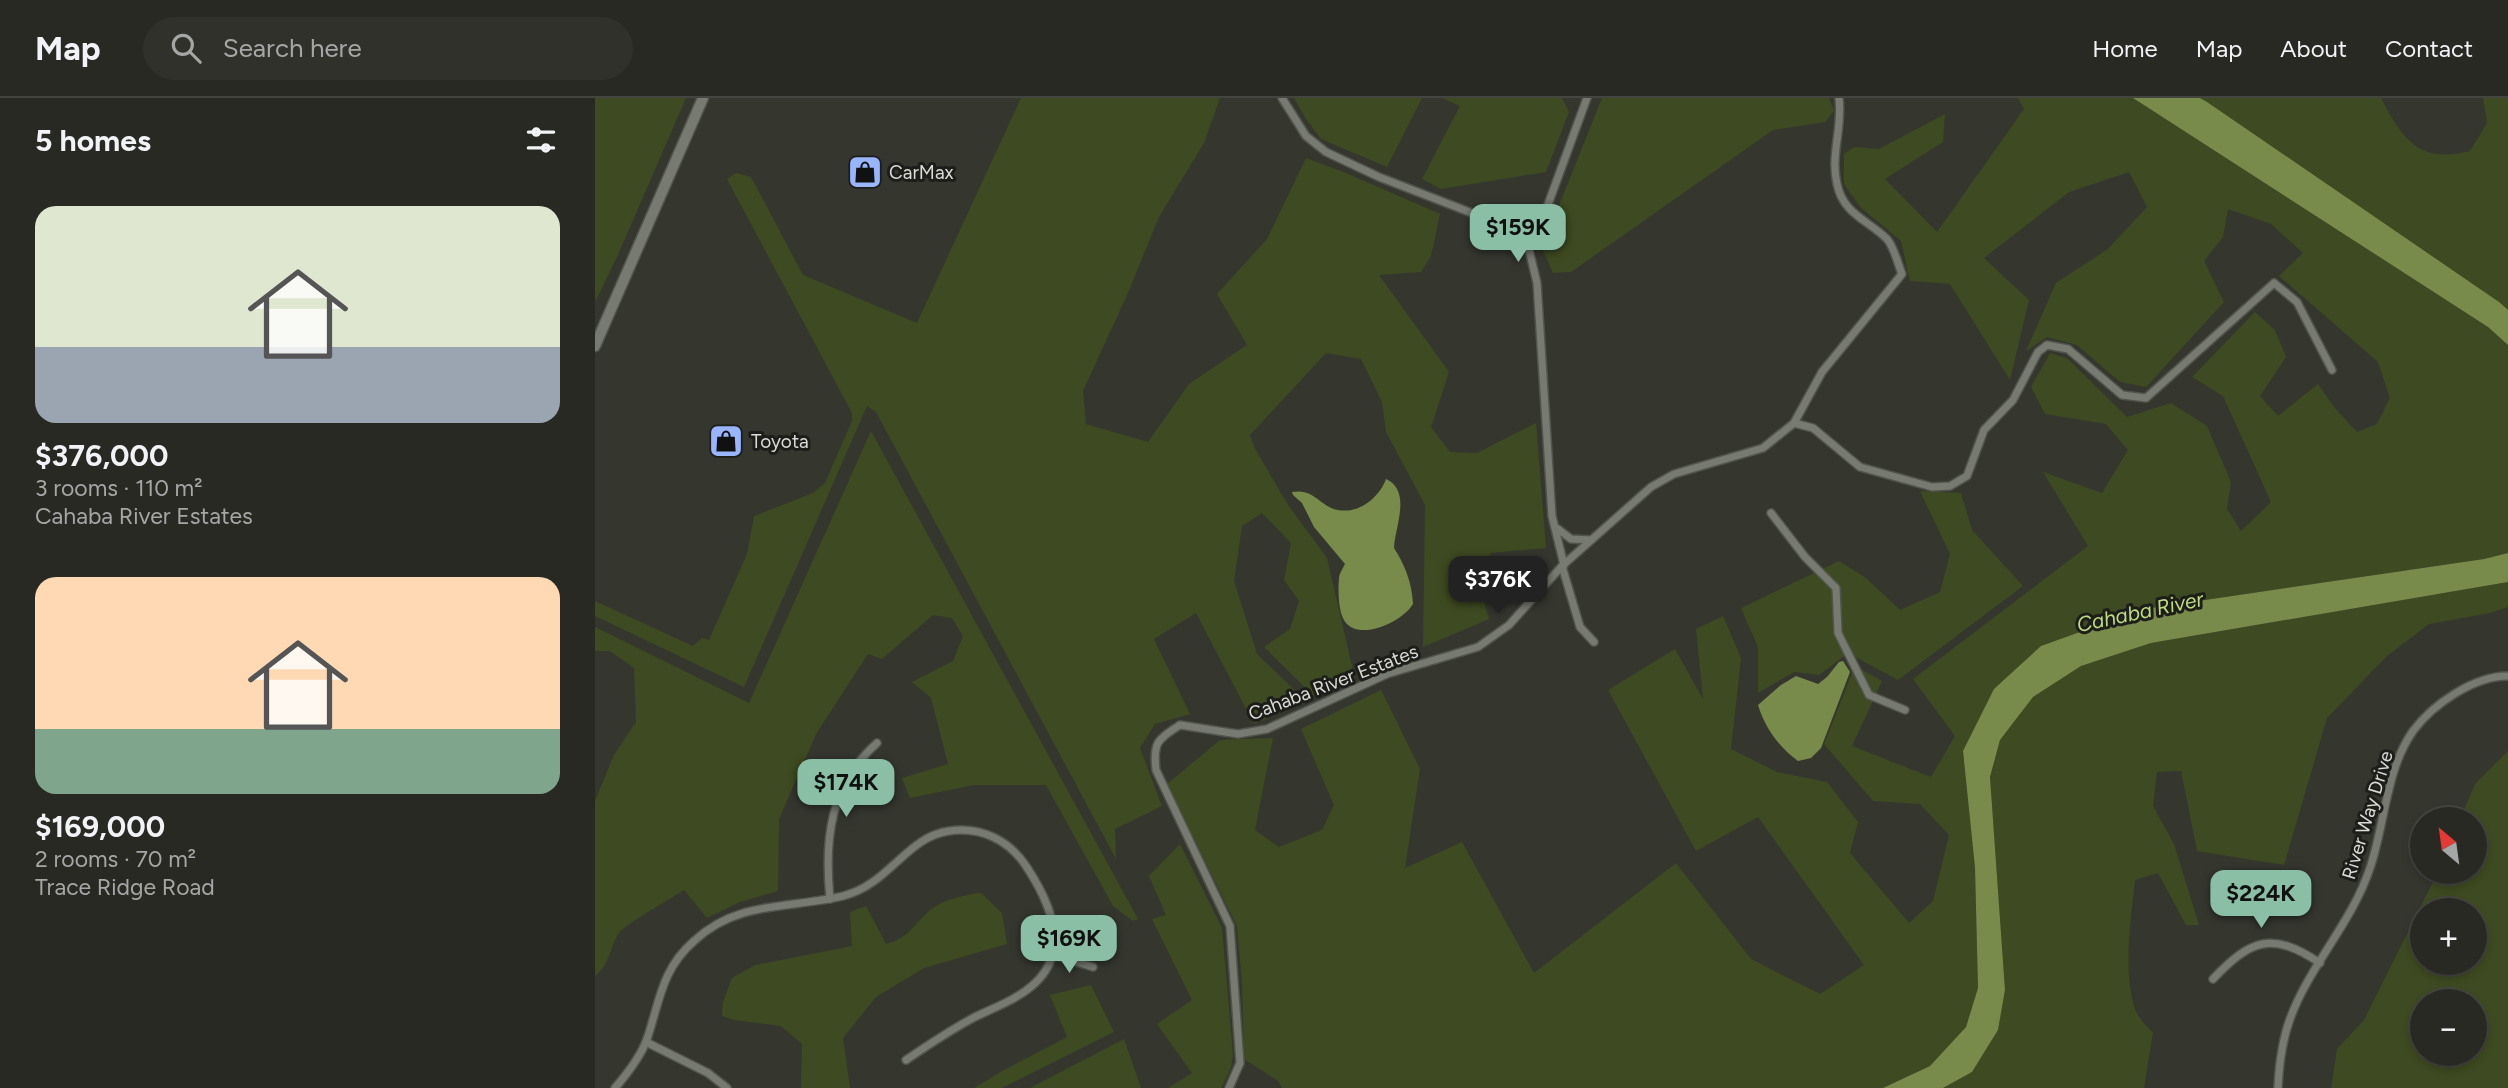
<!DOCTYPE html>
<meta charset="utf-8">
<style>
:root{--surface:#282923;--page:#30312b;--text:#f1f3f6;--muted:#a5a6a6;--line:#444541;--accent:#8abfa5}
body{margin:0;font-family:Figtree,sans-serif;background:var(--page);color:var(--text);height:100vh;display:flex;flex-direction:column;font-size:26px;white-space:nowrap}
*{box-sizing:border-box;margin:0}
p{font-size:23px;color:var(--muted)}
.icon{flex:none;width:38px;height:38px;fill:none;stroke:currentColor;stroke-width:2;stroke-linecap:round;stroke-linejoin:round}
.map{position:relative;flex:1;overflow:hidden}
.drawer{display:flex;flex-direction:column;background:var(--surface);width:595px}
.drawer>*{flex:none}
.needle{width:46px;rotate:331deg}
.fabs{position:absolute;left:1815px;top:709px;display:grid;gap:14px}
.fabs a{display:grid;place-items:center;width:77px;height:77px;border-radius:50%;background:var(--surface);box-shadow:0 4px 10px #0003,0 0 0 2px var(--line);font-size:35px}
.price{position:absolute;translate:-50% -60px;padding:0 16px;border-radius:14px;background:var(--accent);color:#111;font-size:23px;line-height:46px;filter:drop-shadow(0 2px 4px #0008)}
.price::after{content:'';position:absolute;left:50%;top:42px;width:21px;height:16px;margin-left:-10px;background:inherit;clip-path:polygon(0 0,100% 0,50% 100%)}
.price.selected{background:#222;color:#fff}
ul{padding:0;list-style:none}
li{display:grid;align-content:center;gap:14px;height:371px;padding:0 35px}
li span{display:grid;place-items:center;height:217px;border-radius:21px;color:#555}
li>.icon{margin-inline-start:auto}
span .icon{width:126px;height:126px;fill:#fffc;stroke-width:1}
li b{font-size:30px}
h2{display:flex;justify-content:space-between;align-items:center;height:84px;padding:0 35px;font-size:30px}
header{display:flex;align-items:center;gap:42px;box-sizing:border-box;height:98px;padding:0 35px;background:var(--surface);border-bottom:2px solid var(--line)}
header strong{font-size:33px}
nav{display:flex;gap:38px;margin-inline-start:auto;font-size:24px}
.search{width:490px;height:63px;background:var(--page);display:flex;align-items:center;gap:18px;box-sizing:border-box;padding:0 24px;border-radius:38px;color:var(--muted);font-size:26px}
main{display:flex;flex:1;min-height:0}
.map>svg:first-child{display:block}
.green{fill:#3e4a21;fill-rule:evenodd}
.water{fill:#788b4a}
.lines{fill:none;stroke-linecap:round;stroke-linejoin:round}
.minor-casing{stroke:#51544c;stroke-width:10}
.secondary-casing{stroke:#51544c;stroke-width:13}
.minor{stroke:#777a71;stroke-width:7}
.secondary{stroke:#777a71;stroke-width:10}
.labels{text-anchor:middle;stroke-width:6;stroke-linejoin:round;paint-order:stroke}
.poi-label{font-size:19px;fill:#d9dbd6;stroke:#1d1e1a;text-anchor:start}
.street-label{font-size:19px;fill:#d9dbd6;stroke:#1d1e1a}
.water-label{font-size:21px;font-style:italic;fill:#bedb7e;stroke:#1d1e1a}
</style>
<header>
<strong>Map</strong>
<div class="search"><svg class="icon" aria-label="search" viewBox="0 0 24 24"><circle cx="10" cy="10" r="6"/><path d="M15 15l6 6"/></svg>Search here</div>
<nav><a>Home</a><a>Map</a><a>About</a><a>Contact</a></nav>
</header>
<main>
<section class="drawer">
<h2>5 homes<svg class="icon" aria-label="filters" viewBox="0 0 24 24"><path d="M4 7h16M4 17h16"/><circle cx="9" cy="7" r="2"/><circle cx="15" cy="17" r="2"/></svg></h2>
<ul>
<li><span style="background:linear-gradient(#dfe7d0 65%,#9aa5b1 0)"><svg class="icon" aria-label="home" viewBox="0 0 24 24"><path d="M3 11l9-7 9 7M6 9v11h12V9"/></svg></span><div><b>$376,000</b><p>3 rooms · 110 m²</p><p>Cahaba River Estates</p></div></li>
<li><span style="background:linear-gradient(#ffd9b3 70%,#7fa58c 0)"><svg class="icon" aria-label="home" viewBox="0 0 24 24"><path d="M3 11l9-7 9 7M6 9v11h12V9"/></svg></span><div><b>$169,000</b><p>2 rooms · 70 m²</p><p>Trace Ridge Road</p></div></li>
</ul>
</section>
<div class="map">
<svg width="1913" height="990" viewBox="0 0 1913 990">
<rect width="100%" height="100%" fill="#35372f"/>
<!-- green -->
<g class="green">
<path d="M0 0H91L22 159 0 204Z"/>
<path d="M426 0H625L609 45 564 119 533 195 488 293 491 326 553 344 594 286 652 247 622 196 672 141 711 60 751 75 845 116 836 158 826 174 784 177 854 274 836 329 855 354 882 355 941 325 951 450 896 455 882 479 894 521 828 549 830 407 791 334 787 304 766 261 731 255 655 337 659 349 693 407 732 460 760 581 721 600 669 549 695 531 704 503 689 482 696 445 667 415 647 428 639 483 662 556 712 604 659 626 601 515 559 541 595 616 560 626 545 650 567 708 520 731 521 761 281 314 272 308 149 589 0 518V503L98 548 107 540 114 542 152 456 159 418 218 395 230 385 257 323V315L132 81 141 75 156 79 208 177 322 225Z"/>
<path d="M699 0H827L792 69 726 41 711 21Z"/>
<path d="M847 0H967L974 14 951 74 846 91 827 81 865 8Z"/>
<path d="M1007 0H1234L1239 13 1230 24 1178 32 976 174 958 175 947 150Z"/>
<path d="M1423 0H1538L1893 229 1913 247V455L1889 461 1549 511 1368 654 1380 770 1383 890 1371 929 1335 968 1288 990H687L683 983 649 961 647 884 642 828 572 686 625 642 678 640 660 732 684 749 727 732 739 707 706 631 786 592 825 671 810 770 867 744 939 875 1081 765 1156 861 1225 896 1269 867 1163 719 1101 753 1013 592 1080 551 1108 601 1101 531 1128 518 1146 560 1136 651 1182 674 1232 684 1263 724 1255 755 1314 825 1338 803 1354 737 1325 706 1278 703 1229 646 1260 568 1287 583 1257 648 1336 679 1360 638 1318 581 1493 448 1448 374 1507 395 1533 352 1511 326 1450 316 1436 289 1455 255 1473 261 1532 319 1576 305 1612 328 1636 384 1632 411 1646 433 1676 404 1628 298 1597 279 1660 214 1680 232 1691 259 1665 298 1683 318 1723 286 1739 309 1762 334 1782 326 1795 300 1783 264 1684 178 1708 155 1676 126 1633 111 1628 139 1609 163 1629 204 1551 289 1525 284 1482 247 1452 239 1431 253 1461 185 1513 151 1552 109 1534 74 1474 94 1389 160 1434 202 1415 282 1355 186 1315 183 1306 143 1265 109 1249 86V56L1259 49 1284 51 1350 16 1348 44 1290 81 1342 134 1429 11Z"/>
<path d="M1605 0H1786C1808 42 1824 66 1875 53L1892 25 1888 0H1913V212Z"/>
<path d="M276 333 543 821 538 823 518 808 451 687H379L315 700 307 680 353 666 336 600 317 584 358 563 368 538 357 520 338 517 287 561 273 556 221 636 184 721 183 793 145 804 112 820 89 792C77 800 29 827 24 835 15 848 15 867 0 878V703L19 657 41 624 39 570 15 553H0V529L154 605Z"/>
<path d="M1325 393 1366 395 1377 432 1428 488 1303 582 1253 555 1224 577 1199 574 1163 595V549L1146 510 1244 463 1271 480 1305 512 1345 494 1355 456Z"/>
<path d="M1913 484V509L1895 515 1834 526 1792 558 1732 620 1689 767 1602 753 1586 673 1562 674 1558 708 1579 746 1604 827H1591L1563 775 1540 782C1536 821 1528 870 1539 908 1542 919 1550 927 1558 934L1549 990H1348L1377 974 1403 932 1410 892 1395 679 1405 642 1438 599 1486 568 1556 545Z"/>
<path d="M1913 653V990H1736L1742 951 1769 922 1843 774H1880V721H1865L1880 686ZM1880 812V864H1827V812ZM1827 903H1880V956H1827Z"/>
<path d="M585 746 627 830 638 956 636 970 626 990H573L597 975 562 926 597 902 557 821 571 817 554 778Z"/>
<path d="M386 795 407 815 412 846 329 870 281 899 248 940 255 990H206L207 946 186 928 139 922 127 918 128 904 137 880 160 867 257 848 255 814 271 808 291 846C311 842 320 826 334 813 348 801 369 797 386 795Z"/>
<path d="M496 887 519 934 407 990H379L409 972 472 939 455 897Z"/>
<path d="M529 941 546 990H435Z"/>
</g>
<!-- water -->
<g class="water">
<path d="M1538 0H1605L1612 4 1904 204 1913 212V247L1893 229Z"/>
<path d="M791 381C817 393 800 428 799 450 810 467 817 485 818 506 808 523 767 543 751 525 743 516 743 492 744 481 744 476 748 470 750 466L719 429 707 405 698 397 697 394C720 390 725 409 743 412 764 416 784 400 791 381Z"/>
<path d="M1913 455V484L1556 545 1486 568 1438 599 1405 642 1395 679 1410 892 1403 932 1377 974 1348 990H1288L1335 968 1371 929 1383 890 1380 770 1368 653 1399 591 1446 548 1549 511 1889 461Z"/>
<path d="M1248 563 1255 574 1226 650 1216 660 1203 663C1184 649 1170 630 1163 607L1186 587 1201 578 1223 586 1232 579 1244 564Z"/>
</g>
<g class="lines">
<!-- minor casing -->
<g class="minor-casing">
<g id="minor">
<path d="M687 0 711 38 731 54 784 79 895 122 917 134 934 152 942 185 957 418 969 467"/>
<path d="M929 145 939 138 944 131 992 0"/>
<path d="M1199 325 1218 330 1265 369 1337 389 1355 388 1372 378 1389 332 1418 302 1443 254 1452 247 1473 251 1527 297 1551 300 1679 185 1702 204 1737 272"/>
<path d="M1176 415 1210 459 1241 490 1243 535 1274 597 1310 612"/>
<path d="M963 431 976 441 996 442"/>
<path d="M967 468 985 529 999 544"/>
<path d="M235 801C229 741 235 687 282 645"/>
<path d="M458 857 498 869"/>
<path d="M1618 881C1656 841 1677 833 1725 865"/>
<path d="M51 944 113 975 132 990"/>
<path d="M20 990C32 976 46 958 52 941 65 903 66 872 99 843 143 802 194 811 248 798 295 786 311 739 354 733 385 728 414 742 431 768 455 804 477 853 438 887 421 902 398 910 378 920 354 933 333 947 311 962"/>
<path d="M634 990 645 965 635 828 561 672C558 644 562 642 585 627L643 636 672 631 792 576 883 549 914 527 967 468 1056 389 1079 376 1168 350 1199 325 1227 274 1307 176C1303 166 1299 149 1292 141 1273 122 1248 116 1242 86 1235 57 1248 29 1244 0"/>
<path d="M1683 990C1684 967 1687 943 1695 921 1714 868 1757 825 1775 770 1790 726 1791 671 1818 633 1838 606 1879 578 1913 578"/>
</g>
</g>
<!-- secondary casing -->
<g class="secondary-casing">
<path id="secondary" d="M0 248 108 0"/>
</g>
<!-- minor -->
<use href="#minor" class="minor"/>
<!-- secondary -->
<use href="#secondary" class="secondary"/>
</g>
<!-- icons -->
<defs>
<g id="shop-square" transform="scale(1.75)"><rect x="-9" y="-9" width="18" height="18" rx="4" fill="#99b5fd" stroke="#1d1e1a"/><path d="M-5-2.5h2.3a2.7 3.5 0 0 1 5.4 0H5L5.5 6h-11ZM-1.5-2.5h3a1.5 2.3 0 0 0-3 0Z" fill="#111"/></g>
</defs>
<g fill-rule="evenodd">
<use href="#shop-square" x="270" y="74"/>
<use href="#shop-square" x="131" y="343"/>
</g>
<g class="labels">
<!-- poi labels -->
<g class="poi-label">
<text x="294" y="81">CarMax</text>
<text x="156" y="350">Toyota</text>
</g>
<!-- street labels -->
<g class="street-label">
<text transform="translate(738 584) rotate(-21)" y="7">Cahaba River Estates</text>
<text transform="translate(1772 717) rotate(-73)" y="7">River Way Drive</text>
</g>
<!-- water labels -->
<g class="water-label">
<text transform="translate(1545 514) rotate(-12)" y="7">Cahaba River</text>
</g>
</g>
</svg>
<div class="fabs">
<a><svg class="needle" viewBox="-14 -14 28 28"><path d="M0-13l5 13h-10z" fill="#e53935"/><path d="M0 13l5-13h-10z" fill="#a5a6a6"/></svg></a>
<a>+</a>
<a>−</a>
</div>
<b class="price" style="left:923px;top:166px">$159K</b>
<b class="price selected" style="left:903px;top:518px">$376K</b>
<b class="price" style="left:251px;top:721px">$174K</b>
<b class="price" style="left:1666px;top:832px">$224K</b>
<b class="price" style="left:474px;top:877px">$169K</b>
</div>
</main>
